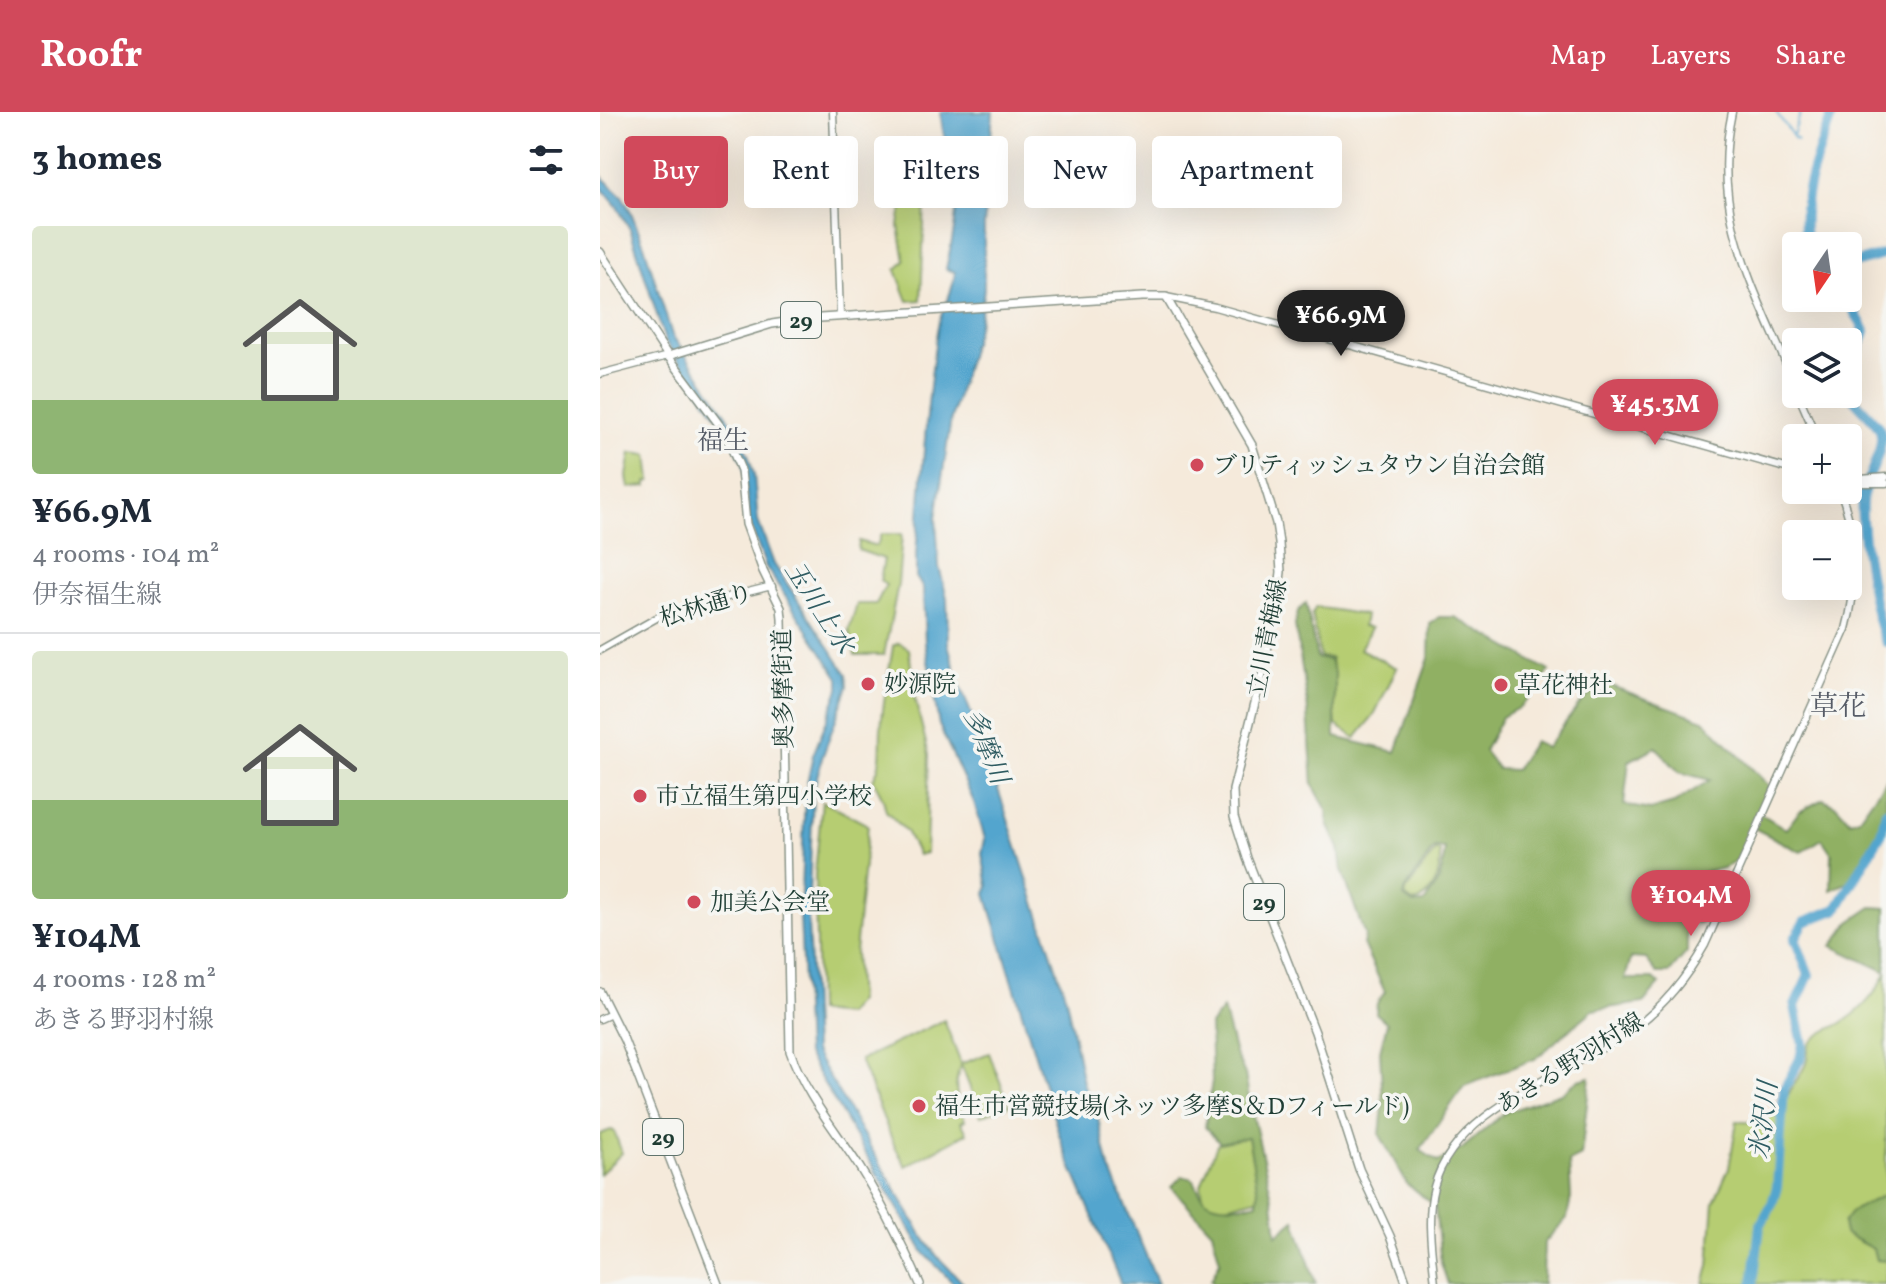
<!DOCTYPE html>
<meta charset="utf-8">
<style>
:root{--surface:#fff;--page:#f6f6f7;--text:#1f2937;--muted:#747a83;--line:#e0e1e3;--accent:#d1495b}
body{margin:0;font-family:Vollkorn,"Noto Serif JP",serif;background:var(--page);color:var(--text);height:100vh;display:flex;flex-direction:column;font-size:30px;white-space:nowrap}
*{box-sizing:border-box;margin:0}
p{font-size:26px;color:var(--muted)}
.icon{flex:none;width:44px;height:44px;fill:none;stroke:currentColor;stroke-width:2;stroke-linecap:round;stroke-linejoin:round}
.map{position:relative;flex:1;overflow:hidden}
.side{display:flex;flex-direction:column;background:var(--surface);width:600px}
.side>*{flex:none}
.hud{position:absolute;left:24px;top:24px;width:760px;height:72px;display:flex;gap:16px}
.needle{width:52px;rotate:193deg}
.buttons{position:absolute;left:1182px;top:120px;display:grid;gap:16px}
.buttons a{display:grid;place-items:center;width:80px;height:80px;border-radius:8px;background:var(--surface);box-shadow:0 8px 32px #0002;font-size:40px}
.price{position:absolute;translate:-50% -68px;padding:0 18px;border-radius:28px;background:var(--accent);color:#fff;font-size:26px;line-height:52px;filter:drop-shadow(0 2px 4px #0008)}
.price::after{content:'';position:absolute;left:50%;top:48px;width:24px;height:18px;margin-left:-12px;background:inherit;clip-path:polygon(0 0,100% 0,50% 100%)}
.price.selected{background:#222;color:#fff}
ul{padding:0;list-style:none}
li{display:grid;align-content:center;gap:16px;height:424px;padding:0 32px}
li+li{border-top:2px solid var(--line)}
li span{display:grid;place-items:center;height:248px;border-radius:8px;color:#555}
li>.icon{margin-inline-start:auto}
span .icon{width:144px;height:144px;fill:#fffc;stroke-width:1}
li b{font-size:34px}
h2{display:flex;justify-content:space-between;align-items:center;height:96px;padding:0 32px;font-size:34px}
.chip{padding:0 28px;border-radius:8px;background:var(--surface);box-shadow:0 8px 32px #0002;font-size:28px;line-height:72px}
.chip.selected{background:var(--accent);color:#fff}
header{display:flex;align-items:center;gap:48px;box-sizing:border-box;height:112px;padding:0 40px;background:var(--accent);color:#fff}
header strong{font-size:38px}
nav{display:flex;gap:44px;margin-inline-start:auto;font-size:28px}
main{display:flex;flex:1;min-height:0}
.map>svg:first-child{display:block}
.green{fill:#b6cd72;stroke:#6a8553;stroke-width:2}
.forest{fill:#90b064;stroke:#58764c;stroke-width:2;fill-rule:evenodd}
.water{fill:#53a5ce;stroke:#397181;stroke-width:2}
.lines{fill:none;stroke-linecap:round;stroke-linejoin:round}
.stream{stroke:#53a5ce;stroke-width:2}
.river{stroke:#53a5ce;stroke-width:10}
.tertiary-casing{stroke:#8a9488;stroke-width:9}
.secondary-casing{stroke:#8a9488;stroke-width:9}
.primary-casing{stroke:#8a9488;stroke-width:10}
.tertiary{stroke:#fff;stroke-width:6}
.secondary{stroke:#fff;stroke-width:6}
.primary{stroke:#fff;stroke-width:7}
.poi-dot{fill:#d1495b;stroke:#f6f6f2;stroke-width:3}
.labels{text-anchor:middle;stroke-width:7;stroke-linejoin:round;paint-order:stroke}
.shield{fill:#f6f6f2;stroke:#60746d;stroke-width:2}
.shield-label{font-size:22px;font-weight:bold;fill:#1f3d34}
.poi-label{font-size:24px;fill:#1f3d34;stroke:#f6f6f2;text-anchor:start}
.street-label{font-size:24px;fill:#1f3d34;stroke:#f6f6f2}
.neighbourhood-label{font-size:26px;fill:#565c67;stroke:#f6f6f2}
.water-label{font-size:26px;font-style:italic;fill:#2f5c62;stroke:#f6f6f2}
.quarter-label{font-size:28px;fill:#565c67;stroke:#f6f6f2}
</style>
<header>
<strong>Roofr</strong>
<nav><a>Map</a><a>Layers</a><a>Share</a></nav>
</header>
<main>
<section class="side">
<h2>3 homes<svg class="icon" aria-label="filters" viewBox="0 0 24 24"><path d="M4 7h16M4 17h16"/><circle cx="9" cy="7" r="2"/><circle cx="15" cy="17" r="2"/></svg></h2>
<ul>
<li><span style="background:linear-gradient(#dfe7d0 70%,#8fb573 0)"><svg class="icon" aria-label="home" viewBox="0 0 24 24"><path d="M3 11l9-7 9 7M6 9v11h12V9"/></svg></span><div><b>¥66.9M</b><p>4 rooms · 104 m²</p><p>伊奈福生線</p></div></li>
<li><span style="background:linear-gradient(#dfe7d0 60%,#8fb573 0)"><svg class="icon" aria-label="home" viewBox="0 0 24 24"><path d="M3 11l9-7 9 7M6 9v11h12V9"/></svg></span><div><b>¥104M</b><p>4 rooms · 128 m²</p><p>あきる野羽村線</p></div></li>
</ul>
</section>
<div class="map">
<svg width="1286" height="1172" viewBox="0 0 1286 1172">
<rect width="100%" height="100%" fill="#f6f6f2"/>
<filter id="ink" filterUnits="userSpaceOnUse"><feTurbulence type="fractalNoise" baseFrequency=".0125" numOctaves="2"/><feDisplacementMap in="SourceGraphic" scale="16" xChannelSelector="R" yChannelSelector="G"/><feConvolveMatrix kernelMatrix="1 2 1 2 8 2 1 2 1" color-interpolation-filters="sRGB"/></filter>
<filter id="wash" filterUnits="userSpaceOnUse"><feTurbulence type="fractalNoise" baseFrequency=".006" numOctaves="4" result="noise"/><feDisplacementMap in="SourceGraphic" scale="32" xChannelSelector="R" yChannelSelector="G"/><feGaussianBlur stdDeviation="1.8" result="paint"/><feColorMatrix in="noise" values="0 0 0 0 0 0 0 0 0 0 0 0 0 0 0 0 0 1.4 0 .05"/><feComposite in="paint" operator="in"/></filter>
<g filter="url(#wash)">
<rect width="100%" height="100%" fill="#f5eadb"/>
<!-- green -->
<g class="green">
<path d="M318 61H326L321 188 308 189 296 158 305 149 299 114 301 101Z"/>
<path d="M31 341 48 343 51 369 47 370V374L29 376 27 364Z"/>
<path d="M281 422H302L298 472 284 543H255L249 518 257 492H276L286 473 280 469 284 447 258 438 259 429 277 434Z"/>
<path d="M716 495 765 503 763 514 771 516 760 537 797 556 773 605 756 626 736 613 731 546 720 545 712 502Z"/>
<path d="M299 531 309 537 315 587 329 643 326 741 318 743 306 719 286 699 283 687 273 667C283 651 280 636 281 617 283 589 289 561 293 534Z"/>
<path d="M222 689 268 713 255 840 258 889 246 903 217 900 215 762Z"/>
<path d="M836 738 840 740C841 760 836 783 814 791L805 784 807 777Z"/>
<path d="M1286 861V1172H1104L1109 1154 1114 1090 1129 1056 1137 1009C1167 1016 1182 995 1194 972 1198 965 1204 958 1206 950 1208 944 1207 937 1210 932 1219 919 1234 917 1246 908 1263 897 1278 879 1286 861Z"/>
<path d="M344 908 361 952 389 941 409 993 381 1004 361 953C352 975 357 987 365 1008L361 1010 367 1021 306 1054 295 1035 260 948Z"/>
<path d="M11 1018 14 1019 22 1041 0 1062V1022Z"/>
<path d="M650 1022 665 1084 625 1094 604 1090 601 1073 617 1033 622 1029Z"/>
</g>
<!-- forest -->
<g class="forest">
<path d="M706 491 717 546 730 548 735 562V625L796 640 829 546 830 512 839 505H855L949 559 939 576 920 595 902 605 884 639 898 657 915 658 934 629 946 636 982 589 1003 571 1104 608 1170 675 1160 701 1186 717 1199 700 1223 687 1237 694 1250 709 1259 706 1286 668V719L1251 769 1231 778 1232 742 1222 727 1201 740 1152 715C1137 747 1141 755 1103 760L1093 773 1113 793 1108 807 1098 811 1087 808V840L1069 861H1057L1046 847 1031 846 1025 867H1053L1060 872 1043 891 993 898 935 947 864 974 820 1038 838 1050 863 1036 904 1001 961 981 979 968 990 965 981 1044 969 1050 971 1085 967 1106 944 1131 943 1172H848L841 1151 835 1094 807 1072 780 1023 783 994 780 939 787 911 776 901 777 891 785 880 763 832 765 824 742 758 739 736 728 712 727 698 713 673 707 587 695 513 698 499ZM1056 635 1079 660 1110 668 1074 691 1050 698 1024 693 1029 649ZM834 736 845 737C841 765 842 767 824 791L813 792 804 785 806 776Z"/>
<path d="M1272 795 1286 796V860L1232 834 1250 810Z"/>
<path d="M623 897 635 942 645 962 649 986 673 1090 677 1123 695 1108 716 1172H615L611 1168 620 1149 612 1119 571 1075 582 1064 593 1067C596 1072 599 1080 603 1085 612 1097 645 1094 657 1090L658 1080 648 1025 620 1031 605 1015 612 969 610 913Z"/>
<path d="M1286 1082V1149L1276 1148 1273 1137 1245 1122 1243 1111 1252 1099Z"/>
</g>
<!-- water -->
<g class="water">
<path d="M341 0H393L384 114V177L379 209 351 307 336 406 339 455 347 486 348 532 358 568 385 637 466 886 483 971 498 1006 508 1052 558 1172H521L463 1035 386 782 388 774 382 742 385 727 374 690 339 613 325 531 323 476 316 465V443C322 368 326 293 337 219 340 198 354 182 355 160L346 157C351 133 358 106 356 81 355 54 341 27 341 0Z"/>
<path d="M0 63 22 84 31 100 44 133 72 223 127 303 148 342 154 363 158 409 174 452 247 562 248 574 222 646 213 680 208 810 214 939 322 1123 337 1144 364 1172H354L324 1141 206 941 200 804 205 681 213 643 239 577V566L166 455 150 412 143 351 128 320 65 229 30 117 16 93 0 74Z"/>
</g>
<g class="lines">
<!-- stream -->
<g class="stream">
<path d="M1176 0 1194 26 1198 28"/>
<path d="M1193 23 1201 0"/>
</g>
<!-- river -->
<g class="river">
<path d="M1208 134C1196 92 1219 39 1233 0"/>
<path d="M1248 153 1286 142"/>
<path d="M1247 186 1265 219 1258 241 1248 257"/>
<path d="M1248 280C1256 292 1276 308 1280 318 1286 337 1267 364 1263 383 1257 406 1275 508 1286 530"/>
<path d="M1153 1172 1160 1114 1172 1092 1177 1075 1184 977 1200 947 1203 932 1195 894 1209 863 1195 827 1204 810 1237 797 1281 722 1286 699"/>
</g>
</g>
</g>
<g filter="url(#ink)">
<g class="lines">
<!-- tertiary casing -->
<g class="tertiary-casing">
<g id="tertiary">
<path d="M233 0 240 204"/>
<path d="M0 262 68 244"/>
<path d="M0 538 67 500 172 474"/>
<path d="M0 907 11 902"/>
</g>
</g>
<!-- secondary casing -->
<g class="secondary-casing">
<g id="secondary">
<path d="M1132 0C1109 106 1158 181 1196 276"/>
<path d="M566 185 615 195 1196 359"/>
<path d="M1198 282 1217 326"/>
<path d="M1248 368 1286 365"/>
<path d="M1250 371H1286"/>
<path d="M835 1172C832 1141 826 1106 834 1075 855 994 971 962 1034 916 1064 894 1087 865 1105 833L1246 517C1259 470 1257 424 1240 378"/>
</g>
</g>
<!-- primary casing -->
<g class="primary-casing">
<g id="primary">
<path d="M0 140 68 244 121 315 131 335 141 358 146 412 163 459 181 496 182 506 190 939C205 983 235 1017 260 1056 283 1093 302 1132 320 1172"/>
<path d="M68 244 172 212 205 207 542 185H566L652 333 676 411 679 431 681 460 678 485 662 563 633 678 634 705 647 746 715 920 759 1057 790 1124 807 1172"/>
<path d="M0 880 24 928 118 1172"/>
</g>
</g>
<!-- tertiary -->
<use href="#tertiary" class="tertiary"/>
<!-- secondary -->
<use href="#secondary" class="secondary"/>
<!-- primary -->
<use href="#primary" class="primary"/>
</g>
</g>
<!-- markers -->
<g class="poi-dot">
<circle cx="597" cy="353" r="8"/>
<circle cx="268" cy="572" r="8"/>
<circle cx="901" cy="573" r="8"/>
<circle cx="40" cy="684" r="8"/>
<circle cx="94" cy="790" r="8"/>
<circle cx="319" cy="994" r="8"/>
</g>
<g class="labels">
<!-- shield labels -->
<g class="shield">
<rect x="181" y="190" width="40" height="36" rx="6"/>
<rect x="644" y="772" width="40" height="36" rx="6"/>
<rect x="43" y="1007" width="40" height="36" rx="6"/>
</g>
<g class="shield-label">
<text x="201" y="216">29</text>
<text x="664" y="798">29</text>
<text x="63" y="1033">29</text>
</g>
<!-- poi labels -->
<g class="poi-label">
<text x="613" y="361">ブリティッシュタウン自治会館</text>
<text x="284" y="580">妙源院</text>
<text x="917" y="581">草花神社</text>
<text x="56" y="692">市立福生第四小学校</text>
<text x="110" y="798">加美公会堂</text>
<text x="335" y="1002">福生市営競技場(ネッツ多摩S＆Dフィールド)</text>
</g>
<!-- street labels -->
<g class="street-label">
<text transform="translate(106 493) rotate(-17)" y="8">松林通り</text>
<text transform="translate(667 526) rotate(-79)" y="8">立川青梅線</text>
<text transform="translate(183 577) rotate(-91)" y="8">奥多摩街道</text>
<text transform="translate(970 951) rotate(-32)" y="8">あきる野羽村線</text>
</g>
<!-- neighbourhood labels -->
<g class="neighbourhood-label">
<text x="123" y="337">福生</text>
</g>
<!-- water labels -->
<g class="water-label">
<text transform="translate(220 495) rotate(57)" y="9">玉川上水</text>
<text transform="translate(387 634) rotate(68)" y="9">多摩川</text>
<text transform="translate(1163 1008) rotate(-83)" y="9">氷沢川</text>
</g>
<!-- quarter labels -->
<g class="quarter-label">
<text x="1238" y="603">草花</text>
</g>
</g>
</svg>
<div class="buttons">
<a><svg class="needle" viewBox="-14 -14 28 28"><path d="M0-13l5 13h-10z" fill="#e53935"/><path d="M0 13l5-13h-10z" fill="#747a83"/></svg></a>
<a><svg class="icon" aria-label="layers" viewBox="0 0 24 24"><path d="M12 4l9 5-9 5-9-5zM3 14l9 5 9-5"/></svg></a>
<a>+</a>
<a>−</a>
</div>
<b class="price selected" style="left:741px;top:246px">¥66.9M</b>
<b class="price" style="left:1055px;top:335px">¥45.3M</b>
<b class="price" style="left:1091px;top:826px">¥104M</b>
<div class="hud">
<a class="chip selected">Buy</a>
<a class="chip">Rent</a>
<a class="chip">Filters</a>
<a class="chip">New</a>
<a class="chip">Apartment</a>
</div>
</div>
</main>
